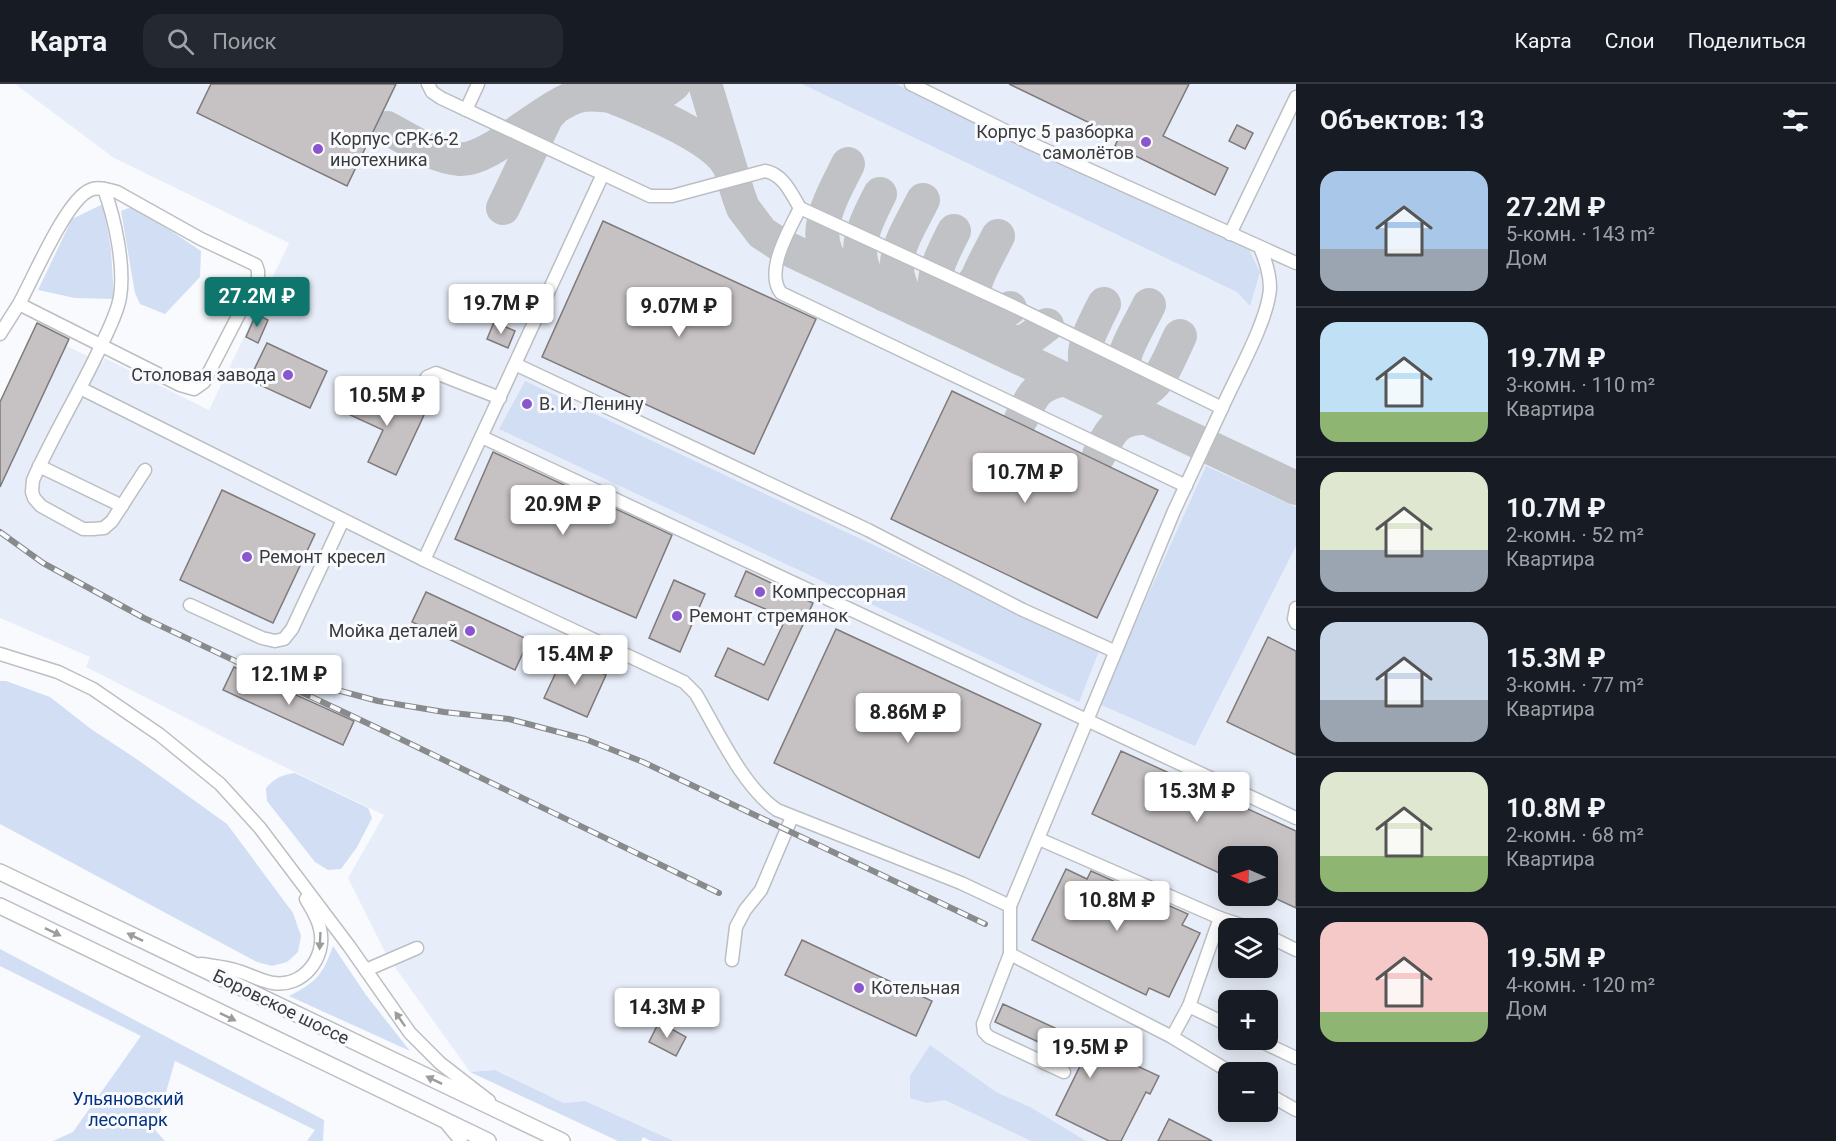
<!DOCTYPE html>
<html lang="ru">
<meta charset="utf-8">
<style>
:root{--surface:#171b24;--page:#242831;--text:#f1f3f6;--muted:#9ea1a6;--line:#363941;--accent:#0f766e}
body{margin:0;font-family:Roboto,sans-serif;background:var(--page);color:var(--text);height:100vh;display:flex;flex-direction:column;font-size:22px;white-space:nowrap}
*{box-sizing:border-box;margin:0}
p{font-size:20px;color:var(--muted)}
.icon{flex:none;width:33px;height:33px;fill:none;stroke:currentColor;stroke-width:2;stroke-linecap:round;stroke-linejoin:round}
.map{position:relative;flex:1;overflow:hidden}
.sheet{display:flex;flex-direction:column;background:var(--surface);width:540px}
.sheet>*{flex:none}
.needle{width:39px;rotate:272deg}
.buttons{position:absolute;left:1218px;top:762px;display:grid;gap:12px}
.buttons a{display:grid;place-items:center;width:60px;height:60px;border-radius:12px;background:var(--surface);box-shadow:0 3px 15px #0003;font-size:30px}
.price{position:absolute;translate:-50% -51px;padding:0 14px;border-radius:6px;background:#fff;color:#222;font-size:20px;line-height:39px;filter:drop-shadow(0 2px 3px #0008)}
.price::after{content:'';position:absolute;left:50%;top:36px;width:18px;height:14px;margin-left:-9px;background:inherit;clip-path:polygon(0 0,100% 0,50% 100%)}
.price.on{background:var(--accent);color:#fff}
ul{padding:0;list-style:none}
li{display:flex;align-items:center;gap:18px;height:150px;padding:0 24px}
li+li{border-top:2px solid var(--line)}
li span{display:grid;place-items:center;flex:none;width:168px;height:120px;border-radius:18px;color:#555}
li>.icon{margin-inline-start:auto}
span .icon{width:72px;height:72px;fill:#fffc;stroke-width:1}
li b{font-size:26px}
h2{display:flex;justify-content:space-between;align-items:center;height:72px;padding:0 24px;font-size:26px}
header{display:flex;align-items:center;gap:36px;box-sizing:border-box;height:84px;padding:0 30px;background:var(--surface);border-bottom:2px solid var(--line)}
header strong{font-size:28px}
nav{display:flex;gap:33px;margin-inline-start:auto;font-size:21px}
.search{width:420px;height:54px;background:var(--page);display:flex;align-items:center;gap:15px;box-sizing:border-box;padding:0 21px;border-radius:18px;color:var(--muted);font-size:22px}
main{display:flex;flex:1;min-height:0}
.map>svg:first-child{display:block}
.built{fill:#e8eef9;fill-rule:evenodd}
.green{fill:#d1def4}
.lines{fill:none;stroke-linecap:round;stroke-linejoin:round}
.taxiway{stroke:#c0c2c5;stroke-width:34}
.building{fill:#c6c1c3;stroke:#7e7a7b;stroke-width:1.5}
.minor-casing{stroke:#bcbfc2;stroke-width:15}
.major-casing{stroke:#bcbfc2;stroke-width:18}
.minor{stroke:#fff;stroke-width:12}
.major{stroke:#fff;stroke-width:15}
.rail-casing{stroke:#888a8c;stroke-width:6}
.rail{stroke:#f8fafe;stroke-width:4;stroke-dasharray:11;stroke-linecap:butt}
.oneway{fill:#9c9c9d}
.poi-dot{fill:#8a56ce;stroke:#f8fafe;stroke-width:2}
.labels{text-anchor:middle;stroke-width:6;stroke-linejoin:round;paint-order:stroke}
.poi-label{font-size:18px;fill:#393a3b;stroke:#f8fafe;text-anchor:start}
.street-label{font-size:18px;fill:#393a3b;stroke:#f8fafe}
.park-label{font-size:18px;fill:#05337f;stroke:#f8fafe}
</style>
<header>
<strong>Карта</strong>
<div class="search"><svg class="icon" aria-label="search" viewBox="0 0 24 24"><circle cx="10" cy="10" r="6"/><path d="M15 15l6 6"/></svg>Поиск</div>
<nav><a>Карта</a><a>Слои</a><a>Поделиться</a></nav>
</header>
<main>
<div class="map">
<svg width="1296" height="1057" viewBox="0 0 1296 1057">
<rect width="100%" height="100%" fill="#f8fafe"/>
<!-- built -->
<path class="built" d="M15 0H1296V1057H674L585 1017 564 1019 495 986 470 988 387 872 348 794 384 731 237 660 86 583 90 573 0 534V318L38 238 70 253 67 262 102 279 105 274 209 326 289 159 114 74ZM1228 772H1268V812H1228ZM1228 844H1268V884H1228ZM1228 916H1268V956H1228ZM1228 988H1268V1028H1228Z"/>
<!-- green -->
<g class="green">
<path d="M802 0H896L1054 77 1249 166 1260 188 1250 222 1237 208Z"/>
<path d="M103 120 111 166 114 215 75 214 38 206 72 135Z"/>
<path d="M134 122 201 167 200 193 165 230 140 220 135 209 121 127Z"/>
<path d="M525 297 1099 567 1079 618 499 345Z"/>
<path d="M1206 382 1296 423V462L1195 662 1099 620Z"/>
<path d="M0 597H6L50 613 91 645 138 676 227 740 293 829 301 852 298 868 287 878 272 882 257 878 0 740Z"/>
<path d="M295 689 368 724 372 734 357 763 341 785 328 786 315 778 267 717 266 704C275 694 281 691 295 689Z"/>
<path d="M333 862 366 911 410 967 289 912C317 898 323 890 333 862Z"/>
<path d="M0 865 324 1036 323 1057H307L315 1046 175 977 155 1046 165 1057H53L73 1048 141 952 0 882Z"/>
<path d="M930 961 996 1008 1030 1023 1086 1057H1031L945 1016 927 1019 910 1014V992Z"/>
<path d="M495 986 564 1019 585 1017 674 1057H651L643 1053 641 1057H618L470 988Z"/>
</g>
<g class="lines">
<!-- taxiway -->
<g class="taxiway">
<path d="M705 0 738 110 743 124 762 149 782 162 1296 404"/>
<path d="M590 3C624 18 713 50 729 82"/>
<path d="M618 15C638 19 658 14 674 0"/>
<path d="M387 44C410 56 434 73 460 75 488 78 545 22 578 12 589 9 599 11 610 12"/>
<path d="M880 110C866 138 848 169 871 198 875 203 881 207 885 211"/>
<path d="M923 116C902 158 880 184 916 225 945 226 958 221 975 197"/>
<path d="M503 124 547 32 552 27"/>
<path d="M954 147C935 185 922 208 955 243 979 243 990 238 1010 224"/>
<path d="M998 152C976 196 956 219 994 261L1026 257 1047 241"/>
<path d="M847 192C801 161 830 117 848 80"/>
<path d="M1104 220C1085 258 1072 279 1105 314 1156 316 1161 292 1180 252"/>
<path d="M1121 294C1121 268 1138 244 1149 221"/>
<path d="M1021 335C1027 324 1031 311 1041 304 1070 284 1097 309 1125 272"/>
<path d="M1099 371C1110 347 1117 333 1146 334"/>
</g>
</g>
<!-- building -->
<g class="building">
<path d="M211 0H396L347 102 197 29Z"/>
<path d="M1009 0H1189L1163 52 1228 84 1215 111 1115 62 1119 53Z"/>
<path d="M1237 41 1253 49 1245 65 1229 57Z"/>
<path d="M603 137 816 235 754 370 542 273Z"/>
<path d="M256 230 268 236 258 259 246 253Z"/>
<path d="M494 238 515 247 508 264 487 255Z"/>
<path d="M37 239 69 255 0 403V318Z"/>
<path d="M267 259 327 287 310 324 249 296Z"/>
<path d="M362 302 424 331 396 391 368 378 383 346 348 330Z"/>
<path d="M952 307 1158 406 1097 534 891 435Z"/>
<path d="M493 368 672 451 636 534 455 455Z"/>
<path d="M222 406 315 450 273 539 180 496Z"/>
<path d="M746 487 813 519 768 616 715 592 728 564 764 581 786 534 735 512Z"/>
<path d="M674 496 705 510 680 568 649 554Z"/>
<path d="M426 508 529 556 515 586 412 538Z"/>
<path d="M836 545 1041 640 979 774 774 679Z"/>
<path d="M1268 553 1296 567V671L1227 638Z"/>
<path d="M564 571 606 591 587 633 544 614Z"/>
<path d="M234 583 354 637 343 661 223 606Z"/>
<path d="M1121 667 1296 747V824L1268 811V772H1228V793L1092 730Z"/>
<path d="M1066 785 1087 795 1091 787 1188 830 1182 841 1200 849 1169 913 1149 904 1146 911 1032 856Z"/>
<path d="M802 856 932 917 916 952 785 891Z"/>
<path d="M1003 920 1159 992 1150 1010 1146 1008 1121 1057H1109L1056 1031 1082 978 995 938Z"/>
<path d="M659 938 686 953 676 972 649 958Z"/>
<path d="M1169 1035 1212 1057H1158Z"/>
</g>
<g class="lines">
<!-- minor casing -->
<g class="minor-casing">
<g id="minor">
<path d="M428 0 432 8 441 14 650 112H672L765 87C783 90 791 109 800 124L1011 221 1222 324 1174 427 1010 822V870L1172 953 1230 988"/>
<path d="M911 0 1030 59 1296 179"/>
<path d="M466 26 478 0"/>
<path d="M603 90 424 476 684 598 696 610C717 646 743 703 777 726L961 799 1010 822"/>
<path d="M104 105C115 135 125 182 120 213 117 231 107 248 100 264 79 309 53 351 33 396L32 408 34 414 41 422 83 445H93L104 444 112 437 145 386"/>
<path d="M800 124C790 145 764 187 781 209L1186 402"/>
<path d="M1230 150 1296 13"/>
<path d="M0 250 19 220 180 301 194 305 204 298 253 203 258 194V187L256 181 201 155 117 108C109 106 98 102 90 106 66 116 33 195 19 220"/>
<path d="M517 281 868 446 1023 526 1114 567"/>
<path d="M80 304 424 476"/>
<path d="M414 319 427 293 436 289 500 314"/>
<path d="M1222 324C1236 292 1268 237 1270 204 1270 189 1265 176 1260 163"/>
<path d="M482 353 1296 734"/>
<path d="M39 382 122 422"/>
<path d="M190 521 262 554 275 557 284 555 292 545 343 436"/>
<path d="M1296 524 1294 535 1296 539"/>
<path d="M0 570 58 588 93 605 160 651 220 700 260 744 349 862 410 949 440 979 489 1017"/>
<path d="M1039 755 1220 834 1250 844"/>
<path d="M1268 852 1296 866"/>
<path d="M1010 870 983 940 984 948 989 953 1064 988"/>
<path d="M732 876 736 843 745 826 761 806 792 733"/>
<path d="M201 880C213 882 226 883 238 887 249 890 260 897 273 899 303 904 327 873 320 845 318 834 311 824 306 815"/>
<path d="M366 886 417 864"/>
<path d="M1189 922 1228 941"/>
<path d="M1172 953 1189 922 1220 834"/>
<path d="M1258 956 1296 974"/>
<path d="M1268 1010 1296 1026"/>
<path d="M446 1039 461 1057"/>
</g>
</g>
<!-- major casing -->
<g class="major-casing">
<g id="major">
<path d="M0 788 562 1057"/>
<path d="M0 822 488 1057"/>
</g>
</g>
<!-- minor -->
<use href="#minor" class="minor"/>
<!-- major -->
<use href="#major" class="major"/>
<!-- rail casing -->
<g class="rail-casing">
<g id="rail">
<path d="M0 448 43 479 144 534 386 648 719 809"/>
<path d="M277 590 378 617 444 628 509 635 585 655 643 678 985 840"/>
</g>
</g>
<!-- rail -->
<use href="#rail" class="rail"/>
</g>
<!-- one-way arrows -->
<defs><path id="oneway-solid" d="M-6-.8H1V-3.2L6.5 0L1 3.2V.8H-6Z" transform="scale(1.5)"/></defs>
<g class="oneway">
<use href="#oneway-solid" transform="translate(53 848) rotate(26)"/>
<use href="#oneway-solid" transform="translate(135 853) rotate(-154)"/>
<use href="#oneway-solid" transform="translate(320 857) rotate(93)"/>
<use href="#oneway-solid" transform="translate(228 933) rotate(26)"/>
<use href="#oneway-solid" transform="translate(400 935) rotate(-125)"/>
<use href="#oneway-solid" transform="translate(434 996) rotate(-154)"/>
</g>
<!-- markers -->
<g class="poi-dot">
<circle cx="1146" cy="58" r="6"/>
<circle cx="318" cy="65" r="6"/>
<circle cx="288" cy="291" r="6"/>
<circle cx="527" cy="320" r="6"/>
<circle cx="247" cy="473" r="6"/>
<circle cx="760" cy="508" r="6"/>
<circle cx="677" cy="532" r="6"/>
<circle cx="470" cy="547" r="6"/>
<circle cx="859" cy="904" r="6"/>
</g>
<g class="labels">
<!-- poi labels -->
<g class="poi-label">
<text x="1134" y="54" text-anchor="end">Корпус 5 разборка<tspan x="1134" dy="21">самолётов</tspan></text>
<text x="330" y="61">Корпус СРК-6-2<tspan x="330" dy="21">инотехника</tspan></text>
<text x="276" y="297" text-anchor="end">Столовая завода</text>
<text x="539" y="326">В. И. Ленину</text>
<text x="259" y="479">Ремонт кресел</text>
<text x="772" y="514">Компрессорная</text>
<text x="689" y="538">Ремонт стремянок</text>
<text x="458" y="553" text-anchor="end">Мойка деталей</text>
<text x="871" y="910">Котельная</text>
</g>
<!-- street labels -->
<g class="street-label">
<text transform="translate(281 923) rotate(26)" y="6">Боровское шоссе</text>
</g>
<!-- park labels -->
<g class="park-label">
<text x="128" y="1021">Ульяновский<tspan x="128" dy="21">лесопарк</tspan></text>
</g>
</g>
</svg>
<div class="buttons">
<a><svg class="needle" viewBox="-14 -14 28 28"><path d="M0-13l5 13h-10z" fill="#e53935"/><path d="M0 13l5-13h-10z" fill="#9ea1a6"/></svg></a>
<a><svg class="icon" aria-label="layers" viewBox="0 0 24 24"><path d="M12 4l9 5-9 5-9-5zM3 14l9 5 9-5"/></svg></a>
<a>+</a>
<a>−</a>
</div>
<b class="price on" style="left:257px;top:244px">27.2M ₽</b>
<b class="price" style="left:501px;top:251px">19.7M ₽</b>
<b class="price" style="left:679px;top:254px">9.07M ₽</b>
<b class="price" style="left:387px;top:343px">10.5M ₽</b>
<b class="price" style="left:1025px;top:420px">10.7M ₽</b>
<b class="price" style="left:563px;top:452px">20.9M ₽</b>
<b class="price" style="left:575px;top:602px">15.4M ₽</b>
<b class="price" style="left:289px;top:622px">12.1M ₽</b>
<b class="price" style="left:908px;top:660px">8.86M ₽</b>
<b class="price" style="left:1197px;top:739px">15.3M ₽</b>
<b class="price" style="left:1117px;top:848px">10.8M ₽</b>
<b class="price" style="left:667px;top:955px">14.3M ₽</b>
<b class="price" style="left:1090px;top:995px">19.5M ₽</b>
</div>
<section class="sheet">
<h2>Объектов: 13<svg class="icon" aria-label="filters" viewBox="0 0 24 24"><path d="M4 7h16M4 17h16"/><circle cx="9" cy="7" r="2"/><circle cx="15" cy="17" r="2"/></svg></h2>
<ul>
<li><span style="background:linear-gradient(#a9c7e8 65%,#9aa5b1 0)"><svg class="icon" aria-label="home" viewBox="0 0 24 24"><path d="M3 11l9-7 9 7M6 9v11h12V9"/></svg></span><div><b>27.2M ₽</b><p>5-комн. · 143 m²</p><p>Дом</p></div></li>
<li><span style="background:linear-gradient(#bfe0f5 75%,#8fb573 0)"><svg class="icon" aria-label="home" viewBox="0 0 24 24"><path d="M3 11l9-7 9 7M6 9v11h12V9"/></svg></span><div><b>19.7M ₽</b><p>3-комн. · 110 m²</p><p>Квартира</p></div></li>
<li><span style="background:linear-gradient(#dfe7d0 65%,#9aa5b1 0)"><svg class="icon" aria-label="home" viewBox="0 0 24 24"><path d="M3 11l9-7 9 7M6 9v11h12V9"/></svg></span><div><b>10.7M ₽</b><p>2-комн. · 52 m²</p><p>Квартира</p></div></li>
<li><span style="background:linear-gradient(#c9d6e8 65%,#9aa5b1 0)"><svg class="icon" aria-label="home" viewBox="0 0 24 24"><path d="M3 11l9-7 9 7M6 9v11h12V9"/></svg></span><div><b>15.3M ₽</b><p>3-комн. · 77 m²</p><p>Квартира</p></div></li>
<li><span style="background:linear-gradient(#dfe7d0 70%,#8fb573 0)"><svg class="icon" aria-label="home" viewBox="0 0 24 24"><path d="M3 11l9-7 9 7M6 9v11h12V9"/></svg></span><div><b>10.8M ₽</b><p>2-комн. · 68 m²</p><p>Квартира</p></div></li>
<li><span style="background:linear-gradient(#f6c9c9 75%,#8fb573 0)"><svg class="icon" aria-label="home" viewBox="0 0 24 24"><path d="M3 11l9-7 9 7M6 9v11h12V9"/></svg></span><div><b>19.5M ₽</b><p>4-комн. · 120 m²</p><p>Дом</p></div></li>
</ul>
</section>
</main>
